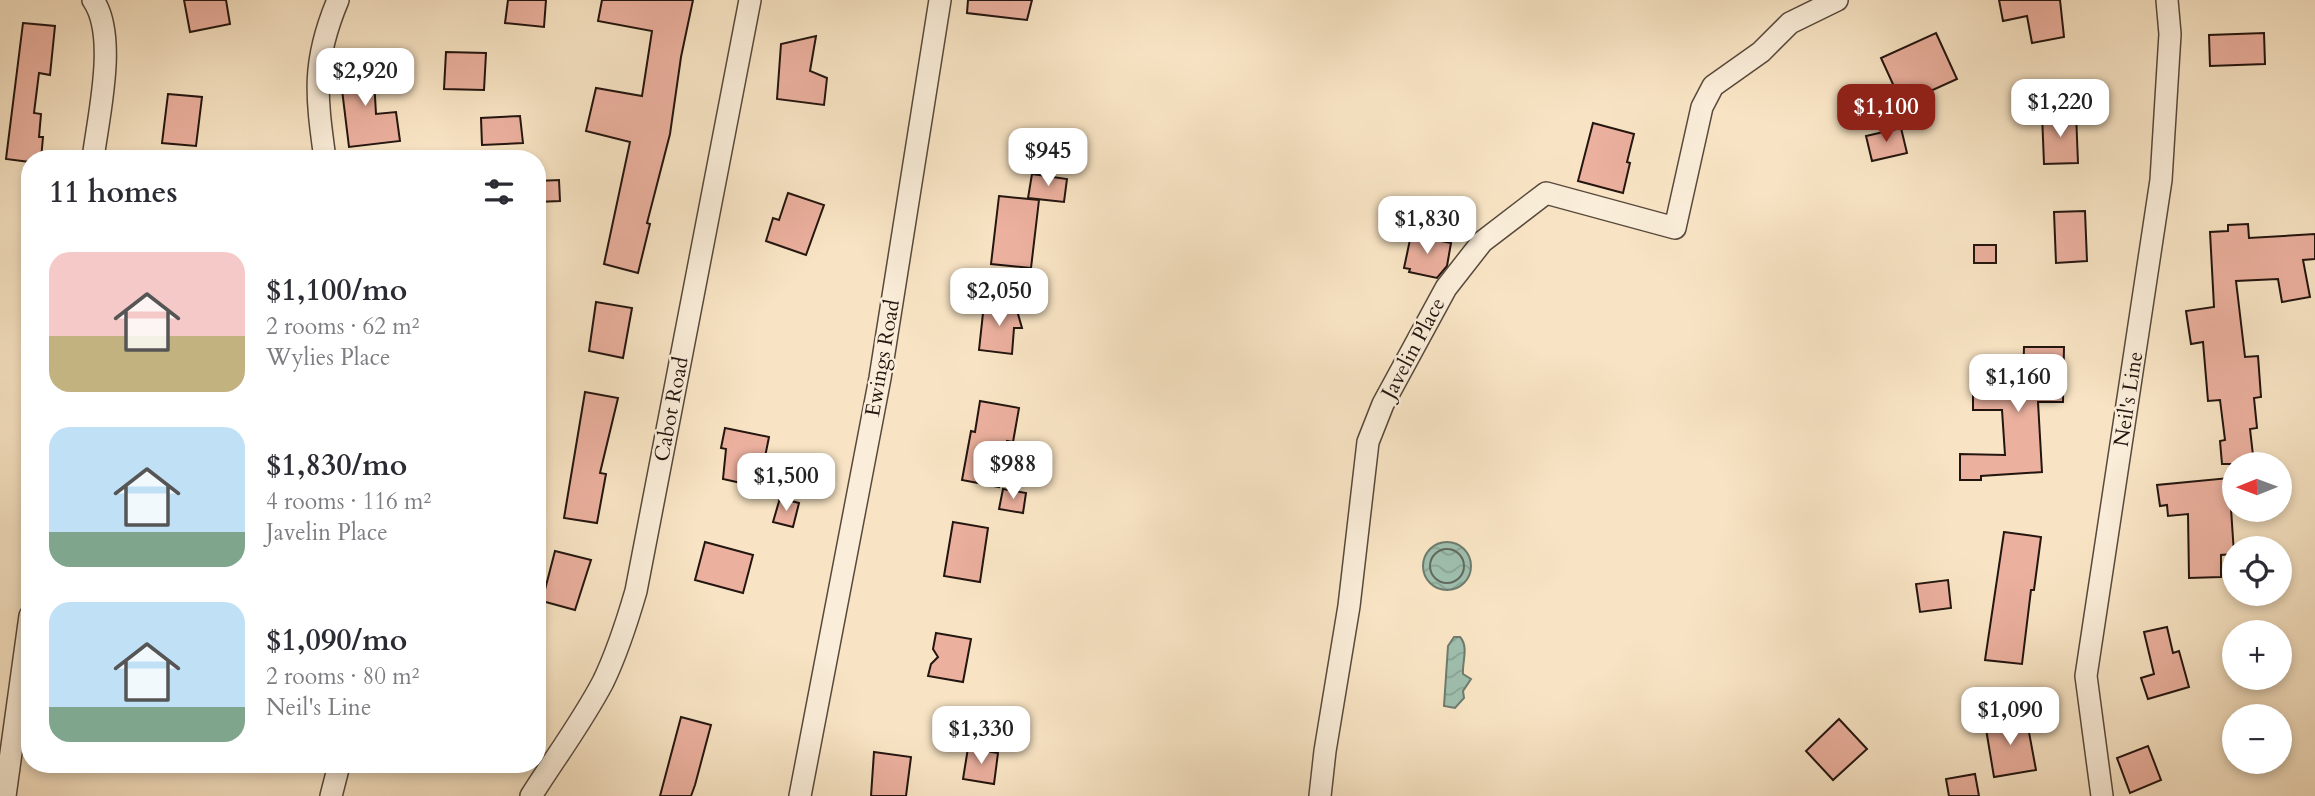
<!DOCTYPE html>
<meta charset="utf-8">
<style>
:root{--surface:#fff;--page:#f7f7f7;--text:#2b2b33;--muted:#7c7c81;--accent:#8f2418}
body{margin:0;font-family:Cardo,serif;background:var(--page);color:var(--text);height:100vh;display:flex;flex-direction:column;font-size:26px;white-space:nowrap}
*{box-sizing:border-box;margin:0}
p{font-size:23px;color:var(--muted)}
.icon{flex:none;width:38px;height:38px;fill:none;stroke:currentColor;stroke-width:2;stroke-linecap:round;stroke-linejoin:round}
.map{position:relative;flex:1;overflow:hidden}
.details{position:absolute;left:21px;top:150px;width:525px;height:623px;display:flex;flex-direction:column;background:var(--surface);border-radius:28px;box-shadow:0 4px 10px #0003}
.details>*{flex:none}
.needle{width:46px;rotate:269deg}
.tools{position:absolute;left:2222px;top:452px;display:grid;gap:14px}
.tools a{display:grid;place-items:center;width:70px;height:70px;border-radius:50%;background:var(--surface);box-shadow:0 4px 10px #0003;font-size:35px}
.price{position:absolute;translate:-50% -60px;padding:0 16px;border-radius:14px;background:#fff;color:#222;font-size:23px;line-height:46px;filter:drop-shadow(0 2px 4px #0008)}
.price::after{content:'';position:absolute;left:50%;top:42px;width:21px;height:16px;margin-left:-10px;background:inherit;clip-path:polygon(0 0,100% 0,50% 100%)}
.price.current{background:var(--accent);color:#fff}
ul{padding:0;list-style:none}
li{display:flex;align-items:center;gap:21px;height:175px;padding:0 28px}
li span{display:grid;place-items:center;flex:none;width:196px;height:140px;border-radius:21px;color:#555}
li>.icon{margin-inline-start:auto}
span .icon{width:84px;height:84px;fill:#fffc;stroke-width:1}
li b{font-size:30px}
h2{display:flex;justify-content:space-between;align-items:center;height:84px;padding:0 28px;font-size:30px}
.map>svg:first-child{display:block}
.water{fill:url(#water-waves);stroke:#6d7b6e;stroke-width:2}
.lines{fill:none;stroke-linecap:round;stroke-linejoin:round}
.shore{stroke:#616a5e;stroke-width:2}
.building{fill:#ebb09e;stroke:#23150f;stroke-width:2}
.minor-casing{stroke:#58493c;stroke-width:24}
.minor{stroke:#faedd9;stroke-width:21}
.labels{text-anchor:middle;stroke-width:5;stroke-linejoin:round;paint-order:stroke}
.street-label{font-size:21px;fill:#23150f;stroke:#faedd9}
</style>
<div class="map">
<svg width="2315" height="796" viewBox="0 0 2315 796">
<defs>
<pattern id="water-waves" width="16" height="10" patternUnits="userSpaceOnUse" patternTransform="scale(1.75)"><rect width="16" height="10" fill="#9fbfae"/><path d="M0 5q4-4 8 0t8 0" fill="none" stroke="#89a394"/></pattern>
</defs>
<rect width="100%" height="100%" fill="#f8e4c4"/>
<filter id="stains"><feTurbulence type="fractalNoise" baseFrequency=".00286" numOctaves="4"/><feColorMatrix values="0 0 0 0 .2 0 0 0 0 .09 0 0 0 0 .02 0 0 0 .5 -.17"/></filter>
<radialGradient id="worn" r=".72"><stop offset=".6" stop-color="#630" stop-opacity="0"/><stop offset="1" stop-color="#630" stop-opacity=".3"/></radialGradient>
<!-- water -->
<g class="water">
<circle cx="1447" cy="566" r="24"/>
<path d="M1454 637H1460C1469 647 1462 662 1463 674L1471 679 1463 691 1464 698 1455 708 1444 706 1448 646Z"/>
</g>
<g class="lines">
<!-- shore -->
<circle class="shore" cx="1447" cy="566" r="17"/>
</g>
<!-- building -->
<g class="building">
<path d="M184 0H226L230 24 190 32Z"/>
<path d="M508 0H546L544 27 505 23Z"/>
<path d="M602 0H693L681 57 670 134 647 223 650 224 638 273 604 264 630 142 586 131 596 88 642 96 652 31 598 21Z"/>
<path d="M968 0H1032L1027 20 967 13Z"/>
<path d="M1999 0H2060L2064 37 2032 43 2027 16 2003 21Z"/>
<path d="M23 23 55 26 50 75 39 73 34 113 41 114 39 137H43L41 159H30V162L6 159Z"/>
<path d="M1936 33 1957 79 1902 104 1881 58Z"/>
<path d="M2264 33 2265 64 2210 66 2209 35Z"/>
<path d="M816 36 810 71 827 78 824 105 777 99 781 44Z"/>
<path d="M446 52 486 53 484 90 444 89Z"/>
<path d="M373 62 376 114 396 112 400 141 349 147 339 65Z"/>
<path d="M168 94 202 97 196 146 162 143Z"/>
<path d="M2076 113 2078 163 2044 164 2042 114Z"/>
<path d="M520 116 523 143 482 145 481 118Z"/>
<path d="M1593 123 1634 134 1627 162 1630 163 1623 193 1578 181Z"/>
<path d="M1901 128 1907 153 1872 161 1866 136Z"/>
<path d="M1032 174 1067 179 1064 202 1028 198Z"/>
<path d="M559 180 560 201 537 202V181Z"/>
<path d="M788 193 824 205 806 255 766 241 773 218 779 220Z"/>
<path d="M999 196 1039 200 1031 268 991 264Z"/>
<path d="M2085 211 2087 261 2056 263 2054 212Z"/>
<path d="M2248 224 2249 238 2315 234V259L2303 260 2310 297 2282 302 2278 279 2236 281 2245 357 2258 356 2261 397 2254 398 2257 428 2250 429 2254 464H2222L2220 441 2225 440 2220 400 2208 401 2203 342 2191 344 2186 311 2214 307 2210 232 2228 231V225Z"/>
<path d="M1411 235 1451 243 1447 266 1437 278 1409 272 1410 269 1404 268Z"/>
<rect x="1974" y="245" width="22" height="18"/>
<path d="M596 302 632 308 623 358 589 351Z"/>
<path d="M984 304 1016 307 1022 328H1014L1012 354 979 350Z"/>
<path d="M2024 347H2064L2063 402H2038L2042 472 1981 476V480H1960V454L2005 455 2002 410H1973V381L2023 382Z"/>
<path d="M585 392 618 398 600 473 606 474 597 523 564 518Z"/>
<path d="M980 401 1019 408 1013 442 1007 441 999 487 962 480 971 431 975 432Z"/>
<path d="M725 428 769 437 759 487 723 479 726 449 721 448Z"/>
<path d="M2229 478 2234 554 2221 555V577L2189 578 2188 514 2168 516 2167 505 2160 506 2157 485Z"/>
<path d="M1003 489 1026 493 1023 513 999 509Z"/>
<path d="M780 498 799 503 793 527 773 522Z"/>
<path d="M953 522 988 528 980 582 944 576Z"/>
<path d="M2004 532 2041 537 2034 590H2031L2022 664 1985 660Z"/>
<path d="M705 542 753 555 743 593 695 580Z"/>
<path d="M555 551 591 560 575 610 542 601Z"/>
<path d="M1948 580 1951 608 1920 612 1916 584Z"/>
<path d="M2167 627 2173 653 2179 651 2189 687 2148 699 2141 678 2154 674 2144 632Z"/>
<path d="M936 633 971 639 963 682 928 676 931 664 938 657 933 649Z"/>
<path d="M2026 716 2036 770 1994 777 1985 723Z"/>
<path d="M681 717 711 725 695 785 691 796H660Z"/>
<path d="M1839 719 1867 749 1833 780 1806 751Z"/>
<path d="M2148 746 2161 780 2130 793 2117 758Z"/>
<path d="M968 748 998 753 994 784 963 779Z"/>
<path d="M874 752 911 757 906 796H871Z"/>
<path d="M1975 774 1979 796H1949L1946 779Z"/>
</g>
<g class="lines">
<!-- minor casing -->
<g class="minor-casing">
<g id="minor">
<path d="M93 159C98 117 118 36 93 0"/>
<path d="M325 159C316 94 312 62 338 0"/>
<path d="M5 796 30 616"/>
<path d="M331 796 339 765"/>
<path d="M531 796C555 758 582 722 603 682 617 653 627 622 636 591L750 0"/>
<path d="M800 796 880 378 940 0"/>
<path d="M1320 796 1325 751 1349 606 1368 442 1383 404 1446 288 1482 242 1546 193 1675 228 1702 107 1713 86 1761 52 1790 23 1837 0"/>
<path d="M2102 796 2086 676 2161 180 2170 34 2167 0"/>
</g>
</g>
<!-- minor -->
<use href="#minor" class="minor"/>
</g>
<g class="labels">
<!-- street labels -->
<g class="street-label">
<text transform="translate(1413 348) rotate(-62)" y="7">Javelin Place</text>
<text transform="translate(882 358) rotate(-80)" y="7">Ewings Road</text>
<text transform="translate(2128 399) rotate(-81)" y="7">Neil's Line</text>
<text transform="translate(671 409) rotate(-79)" y="7">Cabot Road</text>
</g>
</g>
<rect width="100%" height="100%" filter="url(#stains)"/>
<rect width="100%" height="100%" fill="url(#worn)"/>
</svg>
<div class="tools">
<a><svg class="needle" viewBox="-14 -14 28 28"><path d="M0-13l5 13h-10z" fill="#e53935"/><path d="M0 13l5-13h-10z" fill="#7c7c81"/></svg></a>
<a><svg class="icon" aria-label="locate" viewBox="0 0 24 24"><circle cx="12" cy="12" r="6"/><path d="M12 2v4M12 18v4M2 12h4M18 12h4"/></svg></a>
<a>+</a>
<a>−</a>
</div>
<b class="price" style="left:365px;top:108px">$2,920</b>
<b class="price" style="left:2060px;top:139px">$1,220</b>
<b class="price current" style="left:1886px;top:144px">$1,100</b>
<b class="price" style="left:1048px;top:188px">$945</b>
<b class="price" style="left:1427px;top:256px">$1,830</b>
<b class="price" style="left:999px;top:328px">$2,050</b>
<b class="price" style="left:2018px;top:414px">$1,160</b>
<b class="price" style="left:1013px;top:501px">$988</b>
<b class="price" style="left:786px;top:513px">$1,500</b>
<b class="price" style="left:2010px;top:747px">$1,090</b>
<b class="price" style="left:981px;top:766px">$1,330</b>
<section class="details">
<h2>11 homes<svg class="icon" aria-label="filters" viewBox="0 0 24 24"><path d="M4 7h16M4 17h16"/><circle cx="9" cy="7" r="2"/><circle cx="15" cy="17" r="2"/></svg></h2>
<ul>
<li><span style="background:linear-gradient(#f6c9c9 60%,#c2b280 0)"><svg class="icon" aria-label="home" viewBox="0 0 24 24"><path d="M3 11l9-7 9 7M6 9v11h12V9"/></svg></span><div><b>$1,100/mo</b><p>2 rooms · 62 m²</p><p>Wylies Place</p></div></li>
<li><span style="background:linear-gradient(#bfe0f5 75%,#7fa58c 0)"><svg class="icon" aria-label="home" viewBox="0 0 24 24"><path d="M3 11l9-7 9 7M6 9v11h12V9"/></svg></span><div><b>$1,830/mo</b><p>4 rooms · 116 m²</p><p>Javelin Place</p></div></li>
<li><span style="background:linear-gradient(#bfe0f5 75%,#7fa58c 0)"><svg class="icon" aria-label="home" viewBox="0 0 24 24"><path d="M3 11l9-7 9 7M6 9v11h12V9"/></svg></span><div><b>$1,090/mo</b><p>2 rooms · 80 m²</p><p>Neil's Line</p></div></li>
</ul>
</section>
</div>
